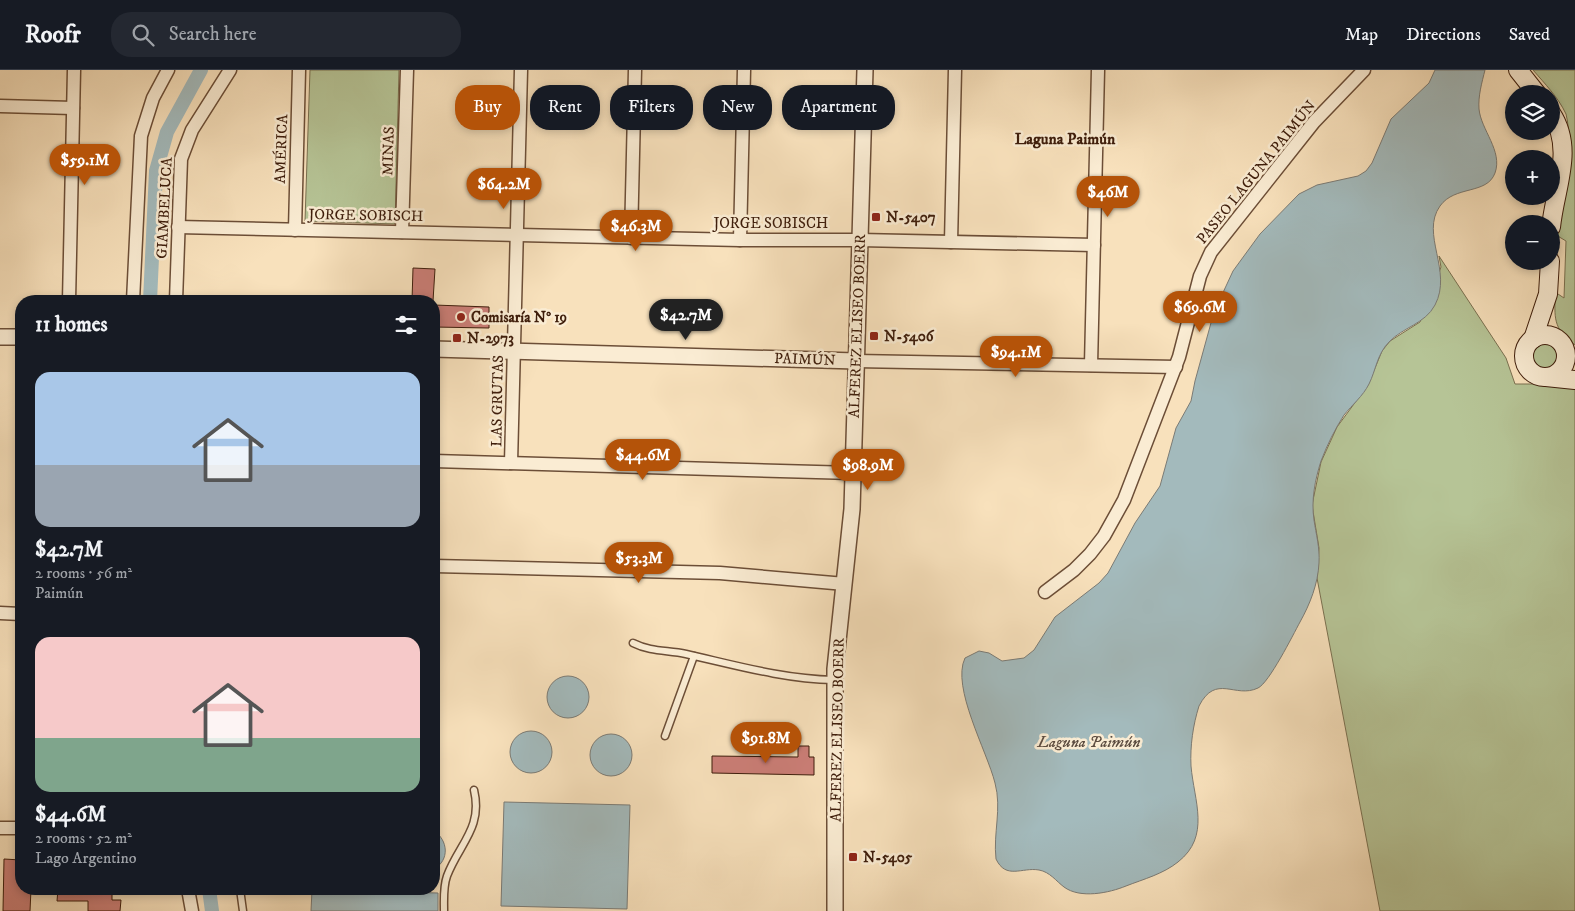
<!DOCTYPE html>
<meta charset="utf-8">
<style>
:root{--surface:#171b24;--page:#242831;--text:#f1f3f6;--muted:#9ea1a6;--line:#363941;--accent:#b45309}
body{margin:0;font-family:"IM FELL DW Pica",serif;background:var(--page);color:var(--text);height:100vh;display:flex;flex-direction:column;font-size:19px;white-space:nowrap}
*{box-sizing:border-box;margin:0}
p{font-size:16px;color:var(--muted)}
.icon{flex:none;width:28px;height:28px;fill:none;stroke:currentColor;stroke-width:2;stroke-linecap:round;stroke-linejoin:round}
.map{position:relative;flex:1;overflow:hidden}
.sheet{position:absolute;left:15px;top:225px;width:425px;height:600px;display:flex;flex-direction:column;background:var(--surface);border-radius:20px;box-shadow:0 2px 8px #0003}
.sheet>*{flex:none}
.hud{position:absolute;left:455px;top:15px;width:475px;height:45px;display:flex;gap:10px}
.buttons{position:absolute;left:1505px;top:15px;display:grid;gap:10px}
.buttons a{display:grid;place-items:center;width:55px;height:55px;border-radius:50%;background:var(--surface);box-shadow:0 2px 8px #0003;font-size:25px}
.price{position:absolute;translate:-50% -42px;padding:0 11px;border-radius:18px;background:var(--accent);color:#fff;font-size:16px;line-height:32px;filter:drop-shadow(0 1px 2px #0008)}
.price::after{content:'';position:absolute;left:50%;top:30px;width:15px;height:11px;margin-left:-8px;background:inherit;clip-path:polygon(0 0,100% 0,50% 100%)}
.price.current{background:#222;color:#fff}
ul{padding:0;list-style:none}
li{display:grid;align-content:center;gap:10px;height:265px;padding:0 20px}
li span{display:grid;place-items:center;height:155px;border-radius:15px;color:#555}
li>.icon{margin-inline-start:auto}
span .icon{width:90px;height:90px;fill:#fffc;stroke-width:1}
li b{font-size:21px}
h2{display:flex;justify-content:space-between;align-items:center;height:60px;padding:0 20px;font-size:21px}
.chip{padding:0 18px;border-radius:20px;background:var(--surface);box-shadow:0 2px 8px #0003;font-size:18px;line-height:45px}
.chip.current{background:var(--accent);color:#fff}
header{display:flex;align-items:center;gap:30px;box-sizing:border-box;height:70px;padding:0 25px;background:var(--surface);border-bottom:1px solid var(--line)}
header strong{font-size:24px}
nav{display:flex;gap:28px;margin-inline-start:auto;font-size:18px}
.search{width:350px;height:45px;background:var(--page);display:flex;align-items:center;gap:12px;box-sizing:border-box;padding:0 18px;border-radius:20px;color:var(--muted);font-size:19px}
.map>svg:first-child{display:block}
.green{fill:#b6c496;stroke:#7a7050}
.water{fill:#a3babc;stroke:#7b7b75}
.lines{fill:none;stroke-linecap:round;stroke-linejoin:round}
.canal{stroke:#a3babc;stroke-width:14}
.building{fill:#cb7e77;stroke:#3e1d0b}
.service-casing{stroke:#6c4e37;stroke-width:9}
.minor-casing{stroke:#6c4e37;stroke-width:15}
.tertiary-casing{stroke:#6c4e37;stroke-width:18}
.secondary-casing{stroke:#3e1d0b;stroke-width:20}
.service{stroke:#faecd3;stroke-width:6}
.minor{stroke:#faecd3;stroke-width:12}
.tertiary{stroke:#faecd3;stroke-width:15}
.secondary{stroke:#faecd3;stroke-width:18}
.poi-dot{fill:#8f2418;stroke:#faecd3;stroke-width:2}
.labels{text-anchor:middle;stroke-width:5;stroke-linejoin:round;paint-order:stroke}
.street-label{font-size:15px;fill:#3e1d0b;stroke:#faecd3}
.poi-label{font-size:15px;font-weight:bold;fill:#3e1d0b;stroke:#faecd3;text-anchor:start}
.neighbourhood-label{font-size:16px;font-weight:bold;fill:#3e1d0b;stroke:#faecd3}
.water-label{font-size:16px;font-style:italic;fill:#5c4c40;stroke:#faecd3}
</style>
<header>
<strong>Roofr</strong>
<div class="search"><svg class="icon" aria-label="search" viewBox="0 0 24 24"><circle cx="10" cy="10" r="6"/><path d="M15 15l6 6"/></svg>Search here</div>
<nav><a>Map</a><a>Directions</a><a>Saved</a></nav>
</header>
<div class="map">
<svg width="1575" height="841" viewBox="0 0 1575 841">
<rect width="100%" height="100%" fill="#f8e1bc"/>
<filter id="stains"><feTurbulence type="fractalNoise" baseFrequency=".004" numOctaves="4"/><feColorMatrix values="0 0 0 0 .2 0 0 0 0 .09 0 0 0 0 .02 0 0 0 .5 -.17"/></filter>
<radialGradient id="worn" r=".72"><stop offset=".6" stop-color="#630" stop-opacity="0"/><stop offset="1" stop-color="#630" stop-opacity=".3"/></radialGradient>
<!-- green -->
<g class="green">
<path d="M310 0H399L395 154 305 151Z"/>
<path d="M1533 0H1575V275C1552 258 1555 248 1555 222L1564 228 1566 171 1556 165C1561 126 1575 81 1566 44 1558 27 1545 14 1533 0Z"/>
<path d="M1439 186 1506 288 1515 314H1575V841H1380L1317 508 1319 478 1312 435 1321 392 1337 357 1368 315 1382 281 1390 271 1420 252 1441 197Z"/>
<circle cx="1545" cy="286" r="15"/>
</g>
<!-- water -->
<g class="water">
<path d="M1435 0H1485C1482 12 1478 26 1479 39 1481 60 1503 81 1495 103 1487 125 1455 115 1440 136 1420 164 1453 201 1435 235 1425 254 1403 257 1389 272 1377 284 1376 300 1369 314 1363 326 1352 335 1344 345 1335 359 1327 375 1321 391 1315 410 1311 430 1314 450 1316 464 1320 478 1319 493 1318 514 1310 534 1300 552 1293 565 1269 613 1258 618 1235 629 1216 603 1199 636 1193 655 1190 676 1191 696 1194 731 1211 766 1178 792 1163 804 1144 809 1126 816 1109 823 1080 829 1064 817 1056 811 1050 802 1039 800 1022 797 1006 810 996 789 993 763 1002 739 995 713 987 681 951 617 965 588L979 581 989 583 1002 591 1024 588 1034 580 1055 547 1099 513 1108 503 1135 453 1160 416 1176 358 1191 331 1195 311 1214 242 1233 201 1260 164 1299 124 1317 115 1358 106 1366 101 1372 93 1391 49 1429 13Z"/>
<circle cx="568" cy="627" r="21"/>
<circle cx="531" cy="682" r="21"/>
<circle cx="611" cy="685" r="21"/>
<path d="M504 732 630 735 627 839 501 836Z"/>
<path d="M434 761C448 770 450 790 434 799Z"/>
<path d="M312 820 438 823V841H311Z"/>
</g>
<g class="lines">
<!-- canal -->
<g class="canal">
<path d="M150 231 156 101 167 62 201 0"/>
<path d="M209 819 212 841"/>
</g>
</g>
<!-- building -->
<g class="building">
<path d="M413 198 435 199 433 231H412Z"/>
<path d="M434 235 489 237V258L434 257Z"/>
<path d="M798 676H809V687H814V705L712 703V686L798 687Z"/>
<path d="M4 789 21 790V819H31L30 841H3Z"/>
<path d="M58 819H112V830H121L120 841H88V831H57Z"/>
</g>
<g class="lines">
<!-- service casing -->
<g class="service-casing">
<g id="service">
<path d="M633 573C651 582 667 580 686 584 735 595 783 609 834 610"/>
<path d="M665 666 694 586"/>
<path d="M240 819 243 841"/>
<path d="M444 841C444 830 443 817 447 806 459 774 483 758 474 720"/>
</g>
</g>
<!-- minor casing -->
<g class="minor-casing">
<g id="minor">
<path d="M0 36 73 38"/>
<path d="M178 157 740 170H860L1094 175"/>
<path d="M295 160 299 0"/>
<path d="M402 162 407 0"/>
<path d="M631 168 635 0"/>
<path d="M740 170 744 0"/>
<path d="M951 172 955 0"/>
<path d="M69 231 74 0"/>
<path d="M133 231 141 66 153 28 168 0"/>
<path d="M176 231 181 89 192 60 230 0"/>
<path d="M856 291 1176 297"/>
<path d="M1091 295 1098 0"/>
<path d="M434 391 853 403"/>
<path d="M511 393 521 0"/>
<path d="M434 496 720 503 845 514"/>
<path d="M1045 522 1074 500 1090 484 1104 466 1124 430 1179 287 1200 206 1211 182 1314 52 1364 0"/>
<path d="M0 543 21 544"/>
<path d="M0 758H21"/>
<path d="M188 819 192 841"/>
</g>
</g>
<!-- tertiary casing -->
<g class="tertiary-casing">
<g id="tertiary">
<path d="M0 267H21"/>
<path d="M434 279 856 291"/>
<path d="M835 841V599L852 439 865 0"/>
</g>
</g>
<!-- secondary casing -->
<g class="secondary-casing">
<g id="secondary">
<path d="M1518 0 1537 24"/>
<path d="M1551 43C1575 79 1555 117 1551 157"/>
<circle cx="1545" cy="286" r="21"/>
<path d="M1533 269 1548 224 1550 191"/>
<path d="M1546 307 1575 310"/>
</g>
</g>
<!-- service -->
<use href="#service" class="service"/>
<!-- minor -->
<use href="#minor" class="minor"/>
<!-- tertiary -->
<use href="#tertiary" class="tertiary"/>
<!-- secondary -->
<use href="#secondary" class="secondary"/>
</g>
<!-- markers -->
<g class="poi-dot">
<rect x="871" y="142" width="10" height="10" rx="2.5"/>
<circle cx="461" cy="247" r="5"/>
<rect x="869" y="261" width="10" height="10" rx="2.5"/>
<rect x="452" y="263" width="10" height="10" rx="2.5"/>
<rect x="848" y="782" width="10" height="10" rx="2.5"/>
</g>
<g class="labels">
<!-- street labels -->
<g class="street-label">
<text transform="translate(281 79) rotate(-88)" y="5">AMÉRICA</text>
<text transform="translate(388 81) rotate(-88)" y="5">MINAS</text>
<text transform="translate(1256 102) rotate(-51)" y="5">PASEO LAGUNA PAIMÚN</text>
<text transform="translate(164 138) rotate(-87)" y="5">GIAMBELUCA</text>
<text transform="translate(366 145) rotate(1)" y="5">JORGE SOBISCH</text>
<text x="771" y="158">JORGE SOBISCH</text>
<text transform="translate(857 256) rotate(-88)" y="5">ALFEREZ ELISEO BOERR</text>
<text transform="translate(805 289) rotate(2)" y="5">PAIMÚN</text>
<text transform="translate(497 331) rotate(-89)" y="5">LAS GRUTAS</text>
<text transform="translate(837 660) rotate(-89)" y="5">ALFEREZ ELISEO BOERR</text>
</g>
<!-- poi labels -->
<g class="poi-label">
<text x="886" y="152">N-5407</text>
<text x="471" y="252">Comisaría N° 19</text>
<text x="884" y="271">N-5406</text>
<text x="467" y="273">N-2973</text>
<text x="863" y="792">N-5405</text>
</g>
<!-- neighbourhood labels -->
<g class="neighbourhood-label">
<text x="1065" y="74">Laguna Paimún</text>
</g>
<!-- water labels -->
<g class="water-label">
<text x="1089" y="677">Laguna Paimún</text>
</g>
</g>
<rect width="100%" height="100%" filter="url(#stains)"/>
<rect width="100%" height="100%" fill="url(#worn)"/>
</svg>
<div class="buttons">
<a><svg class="icon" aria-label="layers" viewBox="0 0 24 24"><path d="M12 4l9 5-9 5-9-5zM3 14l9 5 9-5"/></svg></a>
<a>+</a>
<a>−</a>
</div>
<b class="price" style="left:85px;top:116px">$59.1M</b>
<b class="price" style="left:504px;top:140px">$64.2M</b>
<b class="price" style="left:1108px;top:148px">$46M</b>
<b class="price" style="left:636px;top:182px">$46.3M</b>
<b class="price" style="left:1200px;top:263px">$69.6M</b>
<b class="price current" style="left:686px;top:271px">$42.7M</b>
<b class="price" style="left:1016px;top:308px">$94.1M</b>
<b class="price" style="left:643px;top:411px">$44.6M</b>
<b class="price" style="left:868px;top:421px">$98.9M</b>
<b class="price" style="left:639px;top:514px">$53.3M</b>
<b class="price" style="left:766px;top:694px">$91.8M</b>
<div class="hud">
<a class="chip current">Buy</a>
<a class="chip">Rent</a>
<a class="chip">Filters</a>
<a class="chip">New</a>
<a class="chip">Apartment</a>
</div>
<section class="sheet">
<h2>11 homes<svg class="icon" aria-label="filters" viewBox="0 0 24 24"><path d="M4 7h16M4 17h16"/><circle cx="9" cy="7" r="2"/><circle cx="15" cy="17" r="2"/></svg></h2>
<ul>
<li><span style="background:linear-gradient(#a9c7e8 60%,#9aa5b1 0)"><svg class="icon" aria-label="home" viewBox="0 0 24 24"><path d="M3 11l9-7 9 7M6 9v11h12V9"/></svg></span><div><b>$42.7M</b><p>2 rooms · 56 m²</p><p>Paimún</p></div></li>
<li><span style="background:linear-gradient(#f6c9c9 65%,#7fa58c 0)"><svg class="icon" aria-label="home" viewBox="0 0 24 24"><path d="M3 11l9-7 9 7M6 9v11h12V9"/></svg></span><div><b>$44.6M</b><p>2 rooms · 52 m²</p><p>Lago Argentino</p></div></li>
</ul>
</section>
</div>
